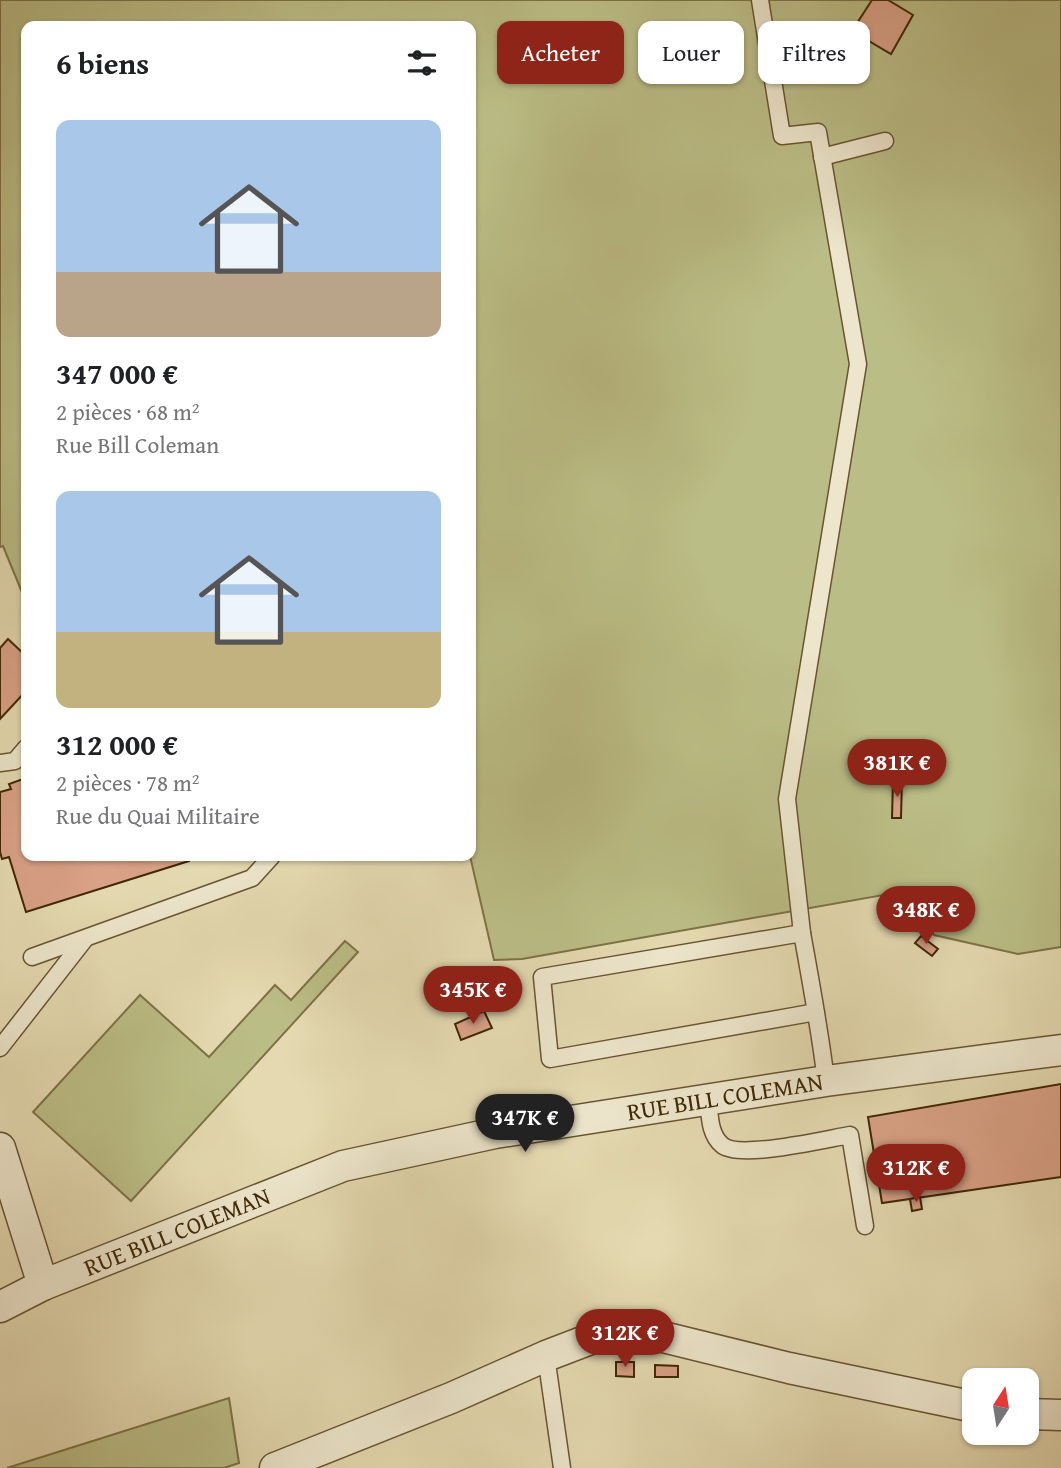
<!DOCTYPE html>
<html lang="fr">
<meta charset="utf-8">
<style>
:root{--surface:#fff;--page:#f2f2f2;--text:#202124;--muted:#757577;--accent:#8f2418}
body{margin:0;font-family:"Gentium Book Plus",serif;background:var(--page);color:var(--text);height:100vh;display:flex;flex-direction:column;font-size:26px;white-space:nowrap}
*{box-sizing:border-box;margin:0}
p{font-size:23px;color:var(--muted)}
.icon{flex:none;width:38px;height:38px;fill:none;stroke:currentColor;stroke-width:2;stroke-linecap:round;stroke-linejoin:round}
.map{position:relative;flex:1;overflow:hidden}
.details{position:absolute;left:21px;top:21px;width:455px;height:840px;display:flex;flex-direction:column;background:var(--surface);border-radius:14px;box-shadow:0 2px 5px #0004}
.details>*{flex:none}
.top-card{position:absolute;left:497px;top:21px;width:458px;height:63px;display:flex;gap:14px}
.needle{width:46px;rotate:12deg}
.controls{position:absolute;left:962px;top:1368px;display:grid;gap:14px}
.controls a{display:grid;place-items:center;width:77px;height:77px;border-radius:14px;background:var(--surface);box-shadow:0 2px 5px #0004;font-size:35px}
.price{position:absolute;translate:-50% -60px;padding:0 16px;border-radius:24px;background:var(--accent);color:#fff;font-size:23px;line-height:46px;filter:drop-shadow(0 2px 4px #0008)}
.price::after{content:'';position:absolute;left:50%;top:42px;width:21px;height:16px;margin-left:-10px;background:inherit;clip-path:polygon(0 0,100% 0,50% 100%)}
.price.active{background:#222;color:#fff}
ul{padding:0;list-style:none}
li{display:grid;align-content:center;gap:14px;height:371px;padding:0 35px}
li span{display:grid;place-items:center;height:217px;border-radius:14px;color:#555}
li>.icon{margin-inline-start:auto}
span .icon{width:126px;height:126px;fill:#fffc;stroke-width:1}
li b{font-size:30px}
h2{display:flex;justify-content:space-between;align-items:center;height:84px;padding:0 35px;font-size:30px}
.chip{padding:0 24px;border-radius:14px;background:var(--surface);box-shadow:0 2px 5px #0004;font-size:24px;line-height:63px}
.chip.active{background:var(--accent);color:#fff}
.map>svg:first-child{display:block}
.green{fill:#bbbd86;stroke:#7e7246;stroke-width:2}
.building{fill:#d9a186;stroke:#402805;stroke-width:2}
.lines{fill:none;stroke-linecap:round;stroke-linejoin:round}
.service-casing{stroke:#695430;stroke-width:19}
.minor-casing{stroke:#695430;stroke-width:33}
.service{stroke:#ede6cc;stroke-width:16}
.minor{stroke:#ede6cc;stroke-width:30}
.labels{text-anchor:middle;stroke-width:7;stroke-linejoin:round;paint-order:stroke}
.street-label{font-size:24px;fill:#402805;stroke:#ede6cc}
</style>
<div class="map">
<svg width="1061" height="1468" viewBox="0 0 1061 1468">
<rect width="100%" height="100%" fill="#e4d9b0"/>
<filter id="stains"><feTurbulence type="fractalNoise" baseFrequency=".00286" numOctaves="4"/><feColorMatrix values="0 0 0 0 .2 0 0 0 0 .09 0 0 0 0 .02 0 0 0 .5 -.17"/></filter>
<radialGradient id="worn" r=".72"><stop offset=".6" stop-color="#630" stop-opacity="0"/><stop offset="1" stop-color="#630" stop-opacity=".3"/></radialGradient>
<!-- green -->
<g class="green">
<path d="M0 0H1061V947L1018 954 934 935 900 892 522 959 494 960 470 856 471 26H26V602L3 546 0 547Z"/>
<path d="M345 941 358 952 131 1201 33 1112 140 995 209 1057 275 985 291 1000Z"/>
<path d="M229 1398 239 1463 224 1468H7Z"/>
</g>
<!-- building -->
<g class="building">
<path d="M872 0H888L913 15 891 54 852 31Z"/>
<path d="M8 639 26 656V691L0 719V648Z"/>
<path d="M26 778V856H188L189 861 26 912 9 857 2 859 0 852V792L11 789 9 784Z"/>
<path d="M893 779H902L901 818H892Z"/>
<path d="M921 936 938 949 932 956 915 943Z"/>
<path d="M484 1011 492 1028 461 1040 455 1024Z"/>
<path d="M1061 1084V1177L882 1203 868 1117Z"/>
<path d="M920 1197 922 1209 912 1211 910 1199Z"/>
<path d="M616 1362H634V1377L616 1376Z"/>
<path d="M655 1365 678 1366V1377H655Z"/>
</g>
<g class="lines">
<!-- service casing -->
<g class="service-casing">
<g id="service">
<path d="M760 0 782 136 818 132 858 364 787 799 802 933"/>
<path d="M822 157 885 141"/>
<path d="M0 763 15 761 26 748"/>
<path d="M32 957 252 878 272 856"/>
<path d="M816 1012 550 1059 542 977 802 933C811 982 820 1031 826 1081"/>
<path d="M0 1048 85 939"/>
<path d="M708 1100C710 1115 709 1134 722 1145 739 1160 826 1139 850 1135L865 1226"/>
<path d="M546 1356 562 1468"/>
</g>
</g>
<!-- minor casing -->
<g class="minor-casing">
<g id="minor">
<path d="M0 1148 43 1285"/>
<path d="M0 1307 43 1285 343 1166 495 1133 826 1081 1061 1050"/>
<path d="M1027 1414 1061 1415"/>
<path d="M275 1468 451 1398 546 1356 593 1338 622 1333 655 1335 789 1368 975 1407"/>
</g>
</g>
<!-- service -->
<use href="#service" class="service"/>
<!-- minor -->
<use href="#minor" class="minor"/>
</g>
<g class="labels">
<!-- street labels -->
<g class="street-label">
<text transform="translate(725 1097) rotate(-9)" y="8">RUE BILL COLEMAN</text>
<text transform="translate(177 1232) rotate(-22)" y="8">RUE BILL COLEMAN</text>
</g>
</g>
<rect width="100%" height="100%" filter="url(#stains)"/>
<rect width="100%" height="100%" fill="url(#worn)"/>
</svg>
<div class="controls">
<a><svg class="needle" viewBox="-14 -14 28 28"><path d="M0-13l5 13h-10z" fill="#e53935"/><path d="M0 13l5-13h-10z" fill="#757577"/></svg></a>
</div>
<b class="price" style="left:897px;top:799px">381K €</b>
<b class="price" style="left:926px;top:946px">348K €</b>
<b class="price" style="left:473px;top:1026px">345K €</b>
<b class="price active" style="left:525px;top:1154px">347K €</b>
<b class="price" style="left:916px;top:1204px">312K €</b>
<b class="price" style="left:625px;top:1369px">312K €</b>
<div class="top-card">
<a class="chip active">Acheter</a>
<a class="chip">Louer</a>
<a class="chip">Filtres</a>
</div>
<section class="details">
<h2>6 biens<svg class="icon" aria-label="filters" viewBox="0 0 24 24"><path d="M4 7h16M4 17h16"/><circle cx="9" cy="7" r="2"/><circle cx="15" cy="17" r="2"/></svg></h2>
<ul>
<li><span style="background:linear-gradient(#a9c7e8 70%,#b9a48a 0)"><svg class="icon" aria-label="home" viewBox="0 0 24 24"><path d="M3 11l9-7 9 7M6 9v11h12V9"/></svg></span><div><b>347 000 €</b><p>2 pièces · 68 m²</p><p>Rue Bill Coleman</p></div></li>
<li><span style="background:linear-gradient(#a9c7e8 65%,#c2b280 0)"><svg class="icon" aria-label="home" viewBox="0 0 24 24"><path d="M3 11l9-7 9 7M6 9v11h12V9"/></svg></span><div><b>312 000 €</b><p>2 pièces · 78 m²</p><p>Rue du Quai Militaire</p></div></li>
</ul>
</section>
</div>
